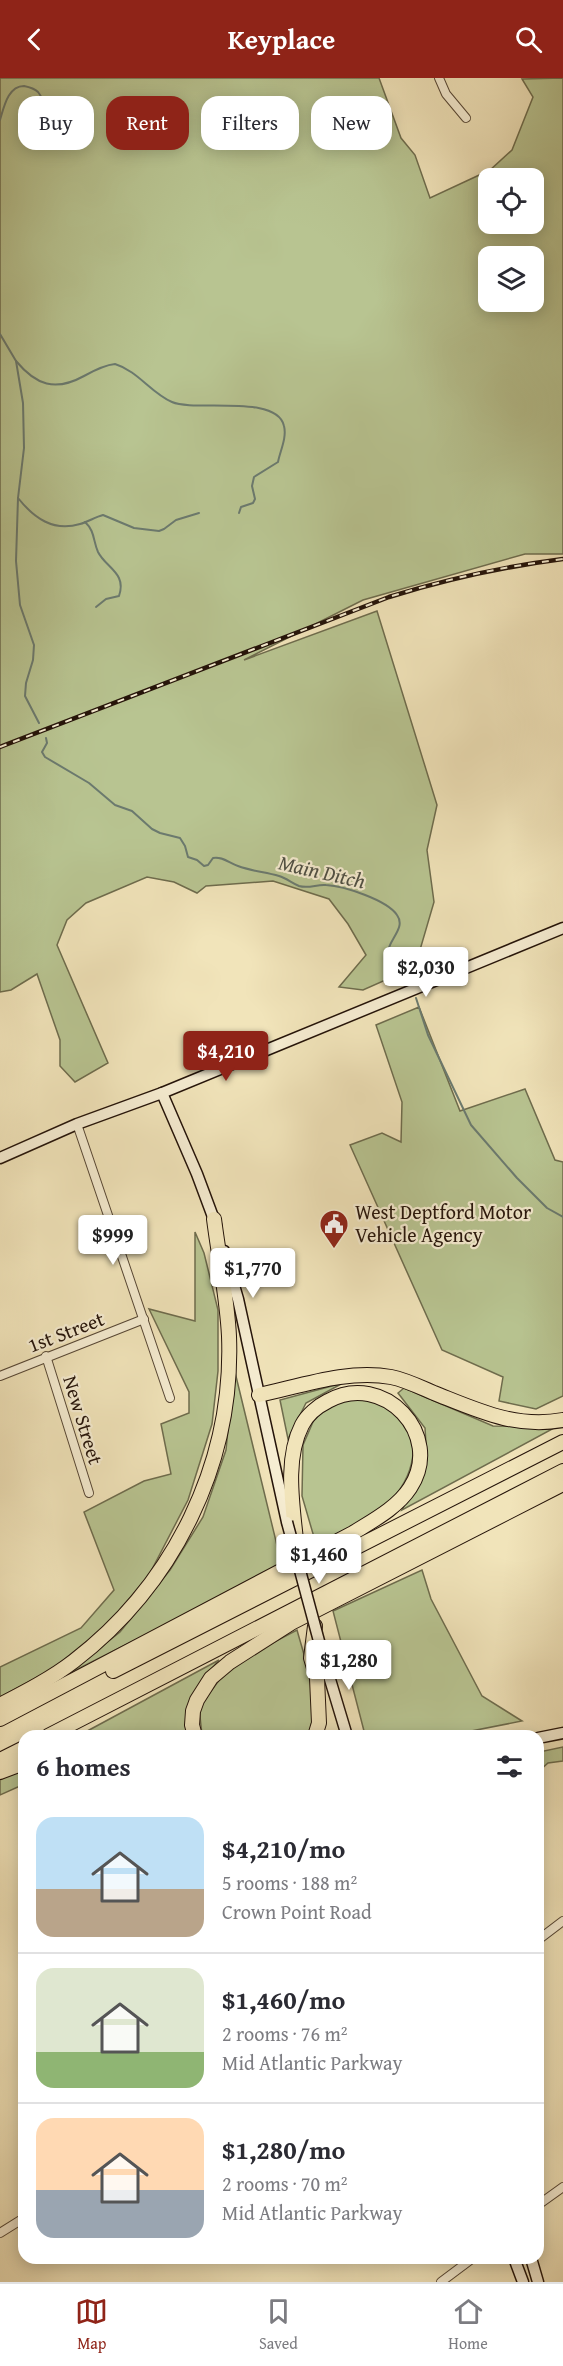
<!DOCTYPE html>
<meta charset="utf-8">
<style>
:root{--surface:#fff;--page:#f7f7f7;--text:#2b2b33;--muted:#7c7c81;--line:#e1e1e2;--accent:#8f2418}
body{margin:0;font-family:"Gentium Book Plus",serif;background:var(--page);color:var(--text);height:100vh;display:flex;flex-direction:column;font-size:22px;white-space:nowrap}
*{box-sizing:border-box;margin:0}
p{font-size:20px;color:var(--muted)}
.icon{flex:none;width:33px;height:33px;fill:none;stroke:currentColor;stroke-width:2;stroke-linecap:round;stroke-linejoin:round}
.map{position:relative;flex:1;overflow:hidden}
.drawer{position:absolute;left:18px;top:1652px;width:526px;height:534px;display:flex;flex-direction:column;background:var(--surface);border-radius:18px;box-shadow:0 3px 15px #0003}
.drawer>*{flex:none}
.guide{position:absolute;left:18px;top:18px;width:528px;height:54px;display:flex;gap:12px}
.fabs{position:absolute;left:478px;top:90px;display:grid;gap:12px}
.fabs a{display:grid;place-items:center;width:66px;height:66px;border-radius:12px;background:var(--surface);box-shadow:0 3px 15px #0003;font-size:30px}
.price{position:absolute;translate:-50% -51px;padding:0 14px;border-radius:6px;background:#fff;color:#222;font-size:20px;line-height:39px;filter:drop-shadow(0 2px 3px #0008)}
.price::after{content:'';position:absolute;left:50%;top:36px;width:18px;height:14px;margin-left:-9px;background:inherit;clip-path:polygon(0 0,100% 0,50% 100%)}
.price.current{background:var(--accent);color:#fff}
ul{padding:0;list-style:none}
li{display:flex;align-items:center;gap:18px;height:150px;padding:0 18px}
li+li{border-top:2px solid var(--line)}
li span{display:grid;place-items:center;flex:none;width:168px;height:120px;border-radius:18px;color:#555}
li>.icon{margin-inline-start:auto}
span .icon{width:72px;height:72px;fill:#fffc;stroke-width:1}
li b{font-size:26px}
h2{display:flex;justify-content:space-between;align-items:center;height:72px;padding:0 18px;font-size:26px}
.pill{padding:0 21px;border-radius:18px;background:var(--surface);box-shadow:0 3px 15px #0003;font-size:21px;line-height:54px}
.pill.current{background:var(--accent);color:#fff}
header{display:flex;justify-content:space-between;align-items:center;height:78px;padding:0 18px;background:var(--accent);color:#fff;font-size:27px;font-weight:700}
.tab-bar{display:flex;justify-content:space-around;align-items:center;height:84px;border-top:2px solid var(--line);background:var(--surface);font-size:16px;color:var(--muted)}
.tab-bar a{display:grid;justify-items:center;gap:3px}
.tab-bar .current{color:var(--accent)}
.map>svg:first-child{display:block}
.green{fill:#b8c491;stroke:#6e6c4d;stroke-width:1.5;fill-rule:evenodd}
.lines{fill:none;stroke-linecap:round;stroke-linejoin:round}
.stream{stroke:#6b7a6f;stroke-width:2}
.street-casing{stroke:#574735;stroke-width:10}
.secondary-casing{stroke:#241309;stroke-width:13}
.highway-casing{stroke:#241309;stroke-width:16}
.street{stroke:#f6edd2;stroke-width:8}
.secondary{stroke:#f6edd2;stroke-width:10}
.highway{stroke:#f1e4ba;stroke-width:14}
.rail-casing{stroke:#241309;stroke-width:4.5}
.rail{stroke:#f6edd2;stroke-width:2;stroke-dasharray:7;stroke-linecap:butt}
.secondary-bridge-casing{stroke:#241309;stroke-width:13;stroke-linecap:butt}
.secondary-bridge{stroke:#f6edd2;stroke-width:10}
.labels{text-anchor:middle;stroke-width:4.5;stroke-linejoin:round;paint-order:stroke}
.poi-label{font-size:20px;fill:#241309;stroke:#f6edd2;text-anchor:start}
.street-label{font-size:20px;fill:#241309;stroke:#f6edd2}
.water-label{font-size:21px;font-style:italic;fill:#4e4f44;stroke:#f6edd2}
</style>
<header><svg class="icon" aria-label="back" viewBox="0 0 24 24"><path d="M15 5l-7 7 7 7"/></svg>Keyplace<svg class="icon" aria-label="search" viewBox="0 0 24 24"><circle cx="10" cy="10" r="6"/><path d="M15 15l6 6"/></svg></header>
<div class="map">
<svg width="563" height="2204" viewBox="0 0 563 2204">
<rect width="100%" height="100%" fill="#f1e4ba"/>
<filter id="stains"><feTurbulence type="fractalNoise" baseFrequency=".00333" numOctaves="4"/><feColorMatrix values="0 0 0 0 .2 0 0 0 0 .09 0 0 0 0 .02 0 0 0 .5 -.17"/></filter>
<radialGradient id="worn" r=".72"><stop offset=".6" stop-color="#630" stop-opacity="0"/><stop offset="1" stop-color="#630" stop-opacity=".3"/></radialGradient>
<!-- green -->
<g class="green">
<path d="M0 0H379L401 60 415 77 430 120 490 92 512 72 533 19 522 1 563 0V476H525L363 522 244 582 377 533 437 727 427 772 434 824 415 889 363 912 339 909 366 877 348 846 329 821 273 803 206 808 197 815 174 804 147 799 86 825 67 842 57 867 108 985 75 1004 60 988V962L37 896 11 912 0 914ZM489 100H534V146H489ZM489 178H534V224H489Z"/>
<path d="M419 929 460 1033 525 1011 555 1082 563 1084V1318L536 1331 499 1323 503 1299 442 1272 350 1067 382 1055 401 1064 402 1024 376 947Z"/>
<path d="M195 1154 204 1175 218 1232V1293L212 1346 188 1422 149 1497 108 1546 51 1592 0 1619V1589L81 1550 114 1512 84 1434 144 1403 171 1396 161 1346 189 1335V1314L149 1231 195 1243Z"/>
<path d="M234 1290 282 1488 64 1598 120 1554 170 1492 203 1439 226 1372Z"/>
<path d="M343 1305 306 1325 288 1361 280 1322Z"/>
<path d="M404 1310 493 1348 556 1349 402 1432 427 1382 425 1350 398 1315Z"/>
<path d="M349 1319C365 1321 385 1323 397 1334 425 1359 413 1402 389 1424 375 1438 334 1457 316 1466L302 1418 303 1367 316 1337Z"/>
<path d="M422 1492 431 1521 482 1618 522 1643 451 1657H369L364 1653 333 1533Z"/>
<path d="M297 1552C306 1585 322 1625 308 1657H202L199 1629 223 1597 240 1582Z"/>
<path d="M219 1582C197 1609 186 1621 187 1657L78 1658Z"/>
<path d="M563 1669V1683L548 1685 539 1693V1674Z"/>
<path d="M24 1693V1716L20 1708 0 1717V1702L10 1696Z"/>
</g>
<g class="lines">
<!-- stream -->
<g class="stream">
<path d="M0 42C4 29 8 8 24 8 29 9 34 10 38 14 42 19 44 25 49 30L62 31 74 28"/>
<path d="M0 256 16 283 23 325 24 370 18 420 16 483 20 527 34 567 33 582 26 605 25 618 39 645"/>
<path d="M16 283C36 307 55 314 84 298 93 293 104 287 115 286 138 293 151 315 172 324 195 334 277 316 284 348 287 360 280 373 278 384L254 399 252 408 255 421 253 425 241 429 239 435"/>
<path d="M18 420C34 440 53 454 80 446 88 444 95 439 103 437L134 450 159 453 164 451 176 442 199 435"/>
<path d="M85 444C95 453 93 463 98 474 106 490 127 495 119 518L106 521 96 529"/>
<path d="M46 660 47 665 42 674 45 679 89 705 115 727 132 733 152 751 160 755 180 760 185 768 188 779 197 782 204 788 208 787 213 780C222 778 229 785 238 788 251 793 265 794 279 798 286 800 292 805 299 808 309 811 317 806 326 807 344 808 387 822 397 837 407 851 386 863 387 879L406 903"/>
<path d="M416 920 428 957 471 1047 517 1100 547 1130 563 1139"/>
</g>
<!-- street casing -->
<g class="street-casing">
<g id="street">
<path d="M439 0 446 16 466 40"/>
<path d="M77 1046 170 1320"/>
<path d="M46 1278 89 1415"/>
<path d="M0 1298 144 1241"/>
<path d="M538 1862 563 1843"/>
<path d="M538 2127 563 2109"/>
<path d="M0 2155 24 2140"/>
<path d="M441 2204 473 2180"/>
</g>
</g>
<!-- secondary casing -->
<g class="secondary-casing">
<g id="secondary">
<path d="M162 1015 197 1096 216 1147"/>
<path d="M0 1080 77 1046 162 1015 563 850"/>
<path d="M224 1173 238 1221 287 1444"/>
<path d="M323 1578 347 1658"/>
<path d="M538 1660 563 1655"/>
<path d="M514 2180 523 2204"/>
<path d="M531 2180 538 2204"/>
</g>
</g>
<!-- highway casing -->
<g class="highway-casing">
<g id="highway">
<path d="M259 1317C301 1308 348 1291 391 1299 406 1302 420 1309 434 1315 477 1332 516 1351 563 1342"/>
<path d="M113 1593 563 1364"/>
<path d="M0 1627C25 1614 52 1600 74 1583 174 1506 234 1385 229 1258 227 1219 219 1180 214 1141"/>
<path d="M0 1641 353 1455C372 1443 397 1430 410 1410 445 1357 383 1292 328 1323 318 1328 307 1337 302 1347 283 1384 294 1434 297 1473"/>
<path d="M48 1658 563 1393"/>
<path d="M195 1658 192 1647 193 1633 197 1622 211 1600 230 1584 291 1545 563 1406"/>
<path d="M315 1658 319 1645 317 1600 311 1580 315 1548"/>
<path d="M0 1682 24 1670"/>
<path d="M0 1694 24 1685"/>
</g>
</g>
<!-- street -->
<use href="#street" class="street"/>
<!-- secondary -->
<use href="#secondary" class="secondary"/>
<!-- highway -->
<use href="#highway" class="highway"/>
<!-- rail casing -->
<g class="rail-casing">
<path id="rail" d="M0 669 389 519C450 500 501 489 563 481"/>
</g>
<!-- rail -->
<use href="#rail" class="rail"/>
<!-- secondary-bridge casing -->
<g class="secondary-bridge-casing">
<path id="secondary-bridge" d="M287 1444 323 1578"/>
</g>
<!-- secondary-bridge -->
<use href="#secondary-bridge" class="secondary-bridge"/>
</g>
<!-- icons -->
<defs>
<g id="civic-pin" transform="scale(1.5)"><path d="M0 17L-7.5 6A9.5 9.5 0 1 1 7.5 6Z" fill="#8f2418" stroke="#f6edd2"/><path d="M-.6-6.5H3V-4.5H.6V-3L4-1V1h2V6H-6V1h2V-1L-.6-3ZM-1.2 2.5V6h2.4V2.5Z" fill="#fff"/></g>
</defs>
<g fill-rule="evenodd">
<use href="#civic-pin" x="334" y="1146"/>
</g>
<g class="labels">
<!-- poi labels -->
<g class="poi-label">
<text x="355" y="1141">West Deptford Motor<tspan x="355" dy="23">Vehicle Agency</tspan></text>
</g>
<!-- street labels -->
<g class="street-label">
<text transform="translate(66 1254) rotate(-21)" y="7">1st Street</text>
<text transform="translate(83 1342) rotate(73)" y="7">New Street</text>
</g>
<!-- water labels -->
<g class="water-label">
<text transform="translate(322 794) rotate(13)" y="7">Main Ditch</text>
</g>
</g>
<rect width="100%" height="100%" filter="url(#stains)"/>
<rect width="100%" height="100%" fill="url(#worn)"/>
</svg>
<div class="fabs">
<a><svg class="icon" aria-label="locate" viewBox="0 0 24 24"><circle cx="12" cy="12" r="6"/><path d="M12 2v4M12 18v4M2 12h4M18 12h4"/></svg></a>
<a><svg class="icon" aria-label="layers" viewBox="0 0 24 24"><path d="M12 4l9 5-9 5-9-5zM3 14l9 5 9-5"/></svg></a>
</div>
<b class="price" style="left:426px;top:920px">$2,030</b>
<b class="price current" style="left:226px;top:1004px">$4,210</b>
<b class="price" style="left:113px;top:1188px">$999</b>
<b class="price" style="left:253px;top:1221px">$1,770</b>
<b class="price" style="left:319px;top:1507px">$1,460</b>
<b class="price" style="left:349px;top:1613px">$1,280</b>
<div class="guide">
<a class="pill">Buy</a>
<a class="pill current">Rent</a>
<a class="pill">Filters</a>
<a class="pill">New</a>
</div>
<section class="drawer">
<h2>6 homes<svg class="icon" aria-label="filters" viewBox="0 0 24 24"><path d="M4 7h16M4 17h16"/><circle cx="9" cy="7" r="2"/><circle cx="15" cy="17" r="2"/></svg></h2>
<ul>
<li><span style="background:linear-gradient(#bfe0f5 60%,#b9a48a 0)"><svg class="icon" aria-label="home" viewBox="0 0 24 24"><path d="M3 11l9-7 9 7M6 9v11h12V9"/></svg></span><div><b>$4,210/mo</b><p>5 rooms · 188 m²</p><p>Crown Point Road</p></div></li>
<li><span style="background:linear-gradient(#dfe7d0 70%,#8fb573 0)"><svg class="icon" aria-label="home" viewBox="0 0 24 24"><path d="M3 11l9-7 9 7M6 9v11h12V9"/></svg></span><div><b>$1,460/mo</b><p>2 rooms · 76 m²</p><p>Mid Atlantic Parkway</p></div></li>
<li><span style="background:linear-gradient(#ffd9b3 60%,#9aa5b1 0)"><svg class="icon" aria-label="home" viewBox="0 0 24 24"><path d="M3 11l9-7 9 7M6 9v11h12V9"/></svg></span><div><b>$1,280/mo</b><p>2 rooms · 70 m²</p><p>Mid Atlantic Parkway</p></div></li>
</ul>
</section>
</div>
<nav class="tab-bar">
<a class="current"><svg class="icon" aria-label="map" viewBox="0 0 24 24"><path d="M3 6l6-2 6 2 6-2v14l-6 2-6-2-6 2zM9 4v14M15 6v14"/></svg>Map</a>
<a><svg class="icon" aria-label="saved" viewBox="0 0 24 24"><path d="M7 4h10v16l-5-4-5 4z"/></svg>Saved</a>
<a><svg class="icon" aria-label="home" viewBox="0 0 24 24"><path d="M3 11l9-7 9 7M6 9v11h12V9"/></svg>Home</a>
</nav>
